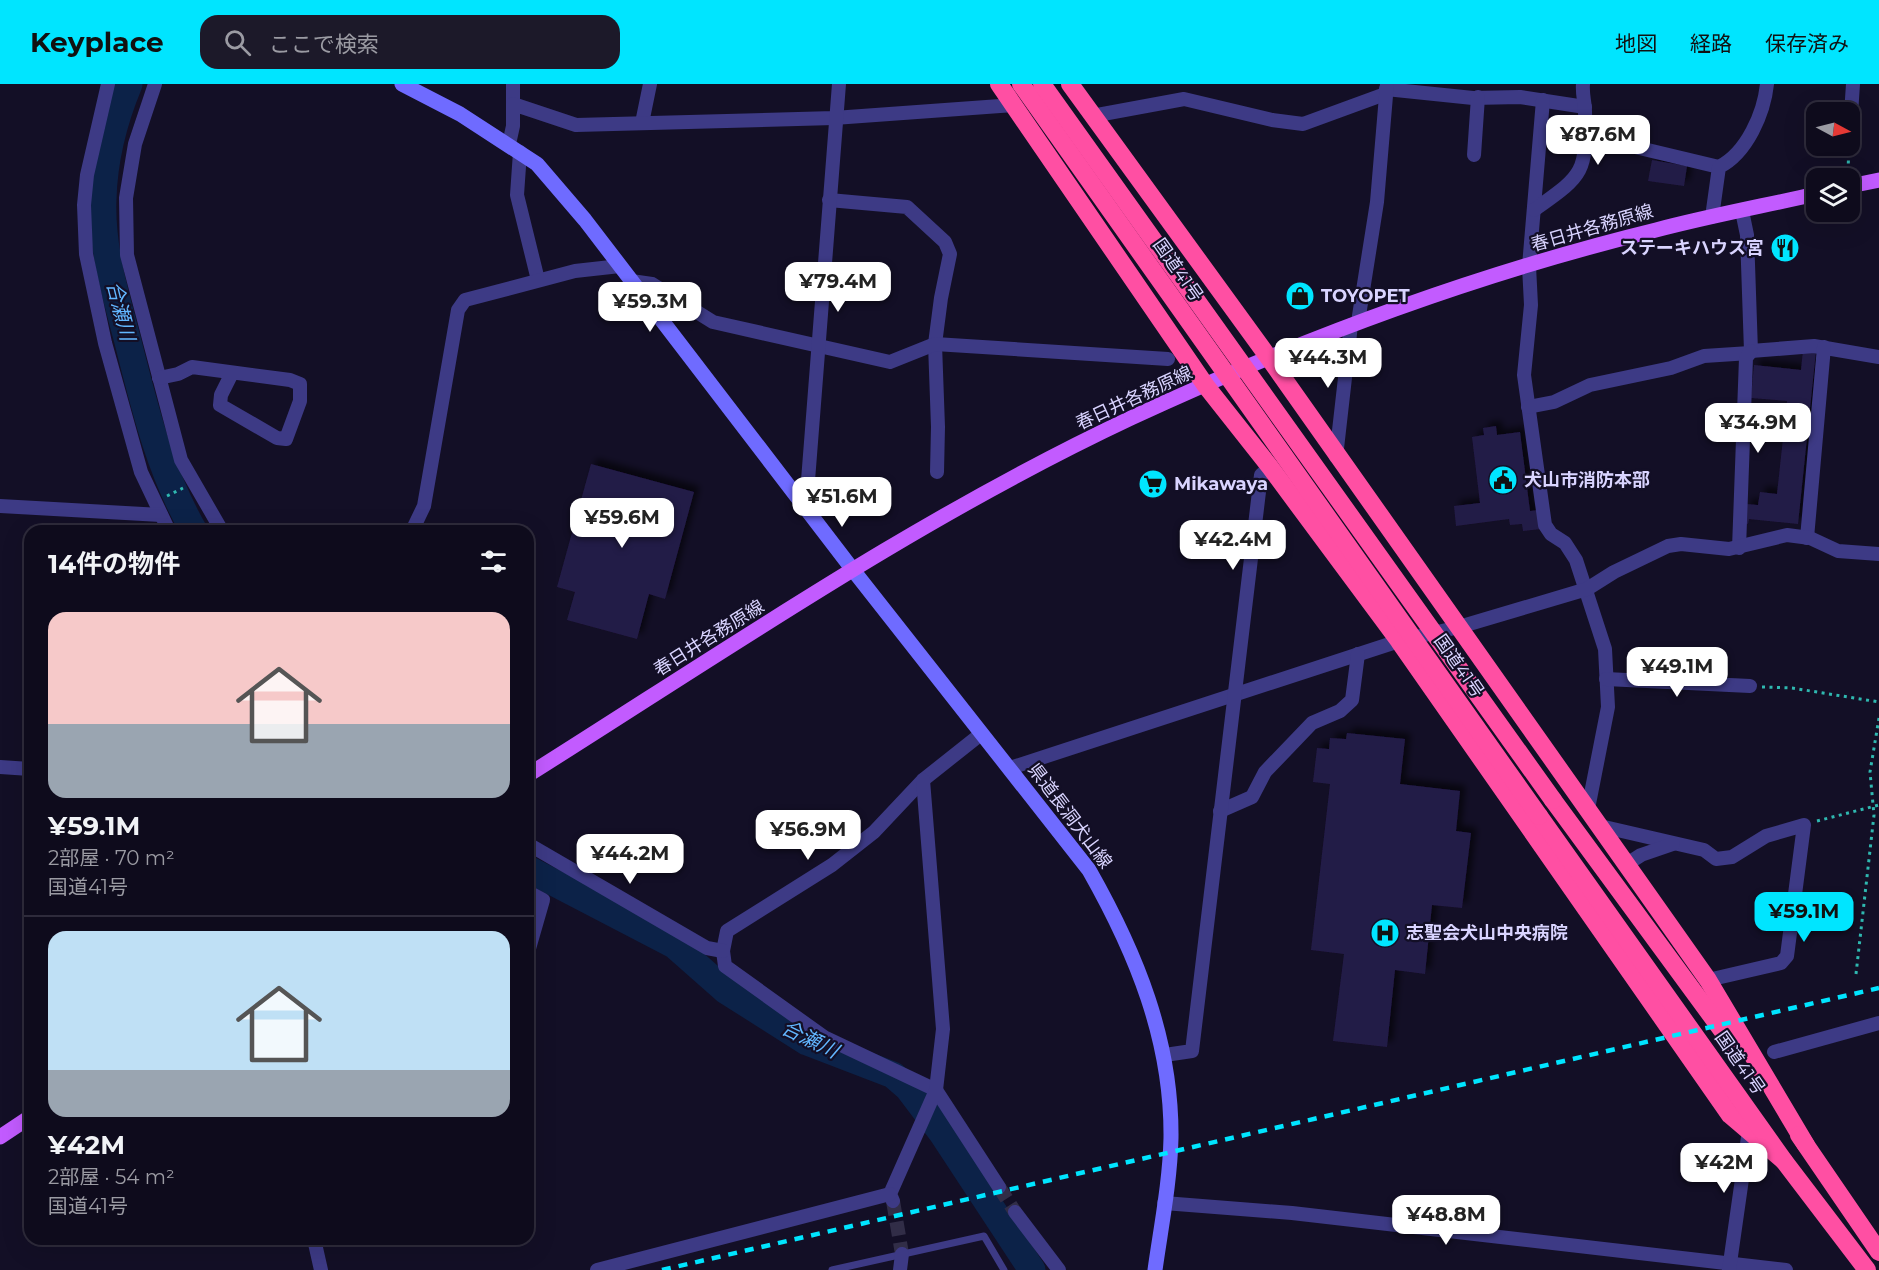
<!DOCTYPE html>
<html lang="ja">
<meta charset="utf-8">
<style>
:root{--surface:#0e0b1c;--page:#1c1929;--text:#f1f3f6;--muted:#9b9ba3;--line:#2e2b3b;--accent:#00e5ff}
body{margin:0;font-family:Montserrat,"Noto Sans JP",sans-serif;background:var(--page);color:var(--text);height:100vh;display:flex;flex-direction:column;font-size:22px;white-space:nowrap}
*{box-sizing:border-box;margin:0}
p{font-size:20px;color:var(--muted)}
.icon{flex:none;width:33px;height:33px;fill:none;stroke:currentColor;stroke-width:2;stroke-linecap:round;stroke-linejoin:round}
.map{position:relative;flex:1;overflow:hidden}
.side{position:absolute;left:24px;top:441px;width:510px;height:720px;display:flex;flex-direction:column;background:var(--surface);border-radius:18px;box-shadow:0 6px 24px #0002,0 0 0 2px var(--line)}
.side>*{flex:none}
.needle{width:39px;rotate:97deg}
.tools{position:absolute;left:1806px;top:18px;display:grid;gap:12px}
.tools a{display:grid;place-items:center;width:54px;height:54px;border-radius:12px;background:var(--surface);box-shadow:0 6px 24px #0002,0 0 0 2px var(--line);font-size:30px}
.price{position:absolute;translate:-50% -51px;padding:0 14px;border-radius:12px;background:#fff;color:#222;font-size:20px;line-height:39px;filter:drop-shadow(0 2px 3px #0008)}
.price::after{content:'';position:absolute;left:50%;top:36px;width:18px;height:14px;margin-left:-9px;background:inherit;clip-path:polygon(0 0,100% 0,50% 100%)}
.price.current{background:var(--accent);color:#111}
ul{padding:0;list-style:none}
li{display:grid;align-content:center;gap:12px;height:318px;padding:0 24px}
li+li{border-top:2px solid var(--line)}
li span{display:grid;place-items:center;height:186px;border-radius:18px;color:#555}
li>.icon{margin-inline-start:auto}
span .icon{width:108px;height:108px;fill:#fffc;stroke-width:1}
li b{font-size:26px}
h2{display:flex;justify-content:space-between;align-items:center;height:72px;padding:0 24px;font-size:26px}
header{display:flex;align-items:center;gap:36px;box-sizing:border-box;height:84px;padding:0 30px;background:var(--accent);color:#111}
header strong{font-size:28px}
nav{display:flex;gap:33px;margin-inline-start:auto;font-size:21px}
.search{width:420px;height:54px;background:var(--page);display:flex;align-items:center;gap:15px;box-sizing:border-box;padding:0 21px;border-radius:18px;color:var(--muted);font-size:22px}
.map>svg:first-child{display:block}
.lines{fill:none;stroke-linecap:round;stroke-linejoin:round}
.river{stroke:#0c2248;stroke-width:27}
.building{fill:#241b47;filter:url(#shadow)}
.street-tunnel{stroke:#312d47;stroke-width:14;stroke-dasharray:14 7;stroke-linecap:butt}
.path{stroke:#2fb8b0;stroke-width:3;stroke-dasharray:3 4.5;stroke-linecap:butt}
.lane{stroke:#3d3a85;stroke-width:7}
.street{stroke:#3d3a85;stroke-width:14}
.secondary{stroke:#6f6bff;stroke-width:15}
.primary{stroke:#c25bff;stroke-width:15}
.highway{stroke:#ff4fa3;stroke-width:18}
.rail{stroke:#00e5ff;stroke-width:4.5;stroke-dasharray:9 8;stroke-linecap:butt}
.highway-bridge{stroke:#ff4fa3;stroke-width:18}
.labels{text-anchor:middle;stroke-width:4.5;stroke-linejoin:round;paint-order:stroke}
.street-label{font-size:18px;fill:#d9d4ff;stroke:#130f26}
.poi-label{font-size:18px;font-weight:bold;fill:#d9d4ff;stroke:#130f26;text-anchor:start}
.water-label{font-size:20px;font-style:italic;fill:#62b6ff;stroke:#130f26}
</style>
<header>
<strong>Keyplace</strong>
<div class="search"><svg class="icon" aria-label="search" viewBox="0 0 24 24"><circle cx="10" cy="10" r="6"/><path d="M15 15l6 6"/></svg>ここで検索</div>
<nav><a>地図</a><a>経路</a><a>保存済み</a></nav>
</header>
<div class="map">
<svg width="1879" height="1186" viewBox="0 0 1879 1186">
<defs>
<filter id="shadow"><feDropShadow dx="5.5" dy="-5.5" stdDeviation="3" flood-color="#0009"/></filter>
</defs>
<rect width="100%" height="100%" fill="#130f26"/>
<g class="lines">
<!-- river -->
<g class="river">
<path d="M129 0C114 36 104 76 103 115 101 162 115 209 127 254 144 321 159 386 194 447"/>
<path d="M528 785 674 861 725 906 807 958 893 991 908 1004 942 1049 1032 1186"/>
</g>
</g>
<!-- building -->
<g class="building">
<path d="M1652 76 1687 82 1684 102 1648 97Z"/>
<path d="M1803 266 1816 267 1798 440 1749 435 1748 440 1744 439 1746 420 1758 421 1760 408 1777 410 1787 317 1751 314 1754 281 1801 286Z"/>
<path d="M1496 342 1497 351 1520 348 1530 427 1539 426 1541 445 1523 447 1522 440 1510 441 1509 435 1456 442 1454 422 1480 419 1472 353 1484 351 1483 344Z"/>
<path d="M591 380 694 408 665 515 649 510 637 555 567 536 575 508 557 503Z"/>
<path d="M1347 649 1405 655 1400 700 1460 707 1456 747 1471 749 1462 824 1432 821 1425 890 1395 886 1387 963 1333 957 1344 870 1311 866 1330 700 1313 698 1317 664 1329 665 1330 654 1346 655Z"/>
</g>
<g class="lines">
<!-- street-tunnel -->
<g class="street-tunnel">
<path d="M999 1103 1015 1128"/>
<path d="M893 1117 902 1170"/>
</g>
<!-- path -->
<g class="path">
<path d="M1848 87 1849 62"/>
<path d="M167 412 183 404"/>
<path d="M1762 603 1792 604 1879 618"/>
<path d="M1817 737 1879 721"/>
<path d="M1856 890 1874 731 1870 688 1879 634"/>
</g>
<!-- lane -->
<path class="lane" d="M832 1186 984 1152 1004 1186"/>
<!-- street -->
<g class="street">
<path d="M108 0 87 91 84 121 86 170 105 259 141 388 169 447"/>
<path d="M155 0 135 60 126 114 127 171 181 376 222 447"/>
<path d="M1386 5 1473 14 1520 13 1585 23"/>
<path d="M1543 16 1529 182 1531 221 1524 291 1545 441 1551 450 1565 459 1576 476 1605 565 1608 623 1588 725"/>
<path d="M513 20V0"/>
<path d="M1851 30 1853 0"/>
<path d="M1092 32 1184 15 1272 36 1303 40 1385 10"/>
<path d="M642 39 650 0"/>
<path d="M1585 56 1631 62 1719 83"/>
<path d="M509 60 513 42V20L576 41 834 34 1014 21"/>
<path d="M520 68 517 111 538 196"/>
<path d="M1474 71 1478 13"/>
<path d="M829 116 907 123 945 158 950 170 941 214 935 260 938 343 937 388"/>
<path d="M1534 126C1583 91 1587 90 1585 28 1585 18 1582 10 1583 0"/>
<path d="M1742 127 1747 151 1751 267 1814 262 1879 273"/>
<path d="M1712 133 1719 83C1747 69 1764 29 1767 0"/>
<path d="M631 197 652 200 713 238 890 278 935 260 1168 275"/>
<path d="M1358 238 1377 118 1387 0"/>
<path d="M159 294 178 290 192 283 290 296 300 300V317L286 355 277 354 220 321 221 311 232 289"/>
<path d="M1528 323 1554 318 1590 301 1671 284 1704 272 1750 269"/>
<path d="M1336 373 1351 241"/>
<path d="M0 422 161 431"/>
<path d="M806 422 839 0"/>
<path d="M412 447 424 422 458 226 465 216 575 187 620 182"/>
<path d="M1807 454 1824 263"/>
<path d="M1739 464 1746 274 1751 267"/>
<path d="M1606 595 1750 602"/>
<path d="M981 650 923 696 874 748 832 781 727 847 723 867 725 882 824 953 936 1006 999 1103"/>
<path d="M0 683 30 685"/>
<path d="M1010 684 1399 557 1459 543 1587 505 1614 488 1668 462 1681 460 1729 465 1787 451 1810 454 1838 467 1879 470"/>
<path d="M1220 727 1252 713 1265 688 1312 639 1340 627 1352 616 1358 570"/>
<path d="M1600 742 1704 766 1716 775 1732 773 1766 752 1804 741 1787 872 1781 879 1708 896"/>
<path d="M528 760 707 864 723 867"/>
<path d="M1627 780 1641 771 1673 760"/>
<path d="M528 808 543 816 528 868"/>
<path d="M1774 968 1879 939"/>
<path d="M1165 971 1192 967 1261 391 1270 383"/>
<path d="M893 1117 890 1110 936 1006 943 945 923 696"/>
<path d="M1164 1119 1292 1129 1786 1186"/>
<path d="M1015 1128 1059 1186"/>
<path d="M314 1155 321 1186"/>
<path d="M597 1186 890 1110"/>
<path d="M900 1186 902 1170"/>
<path d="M1729 1186 1749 1046"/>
</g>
<!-- secondary -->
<path class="secondary" d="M402 0 460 30 537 80 585 136 853 486 1089 786C1136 869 1172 956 1171 1054 1170 1098 1161 1143 1155 1186"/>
<!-- primary -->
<g class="primary">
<path d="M1850 102 1879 96"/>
<path d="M528 691C725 567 920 433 1131 334 1299 256 1476 190 1656 146 1709 132 1763 122 1816 110"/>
<path d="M0 1053 30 1033"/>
</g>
<!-- highway -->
<g class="highway">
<path d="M999 0 1206 302 1270 383 1399 557 1730 1031 1784 1077"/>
<path d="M1070 0 1269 274 1708 896 1806 1061"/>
<path d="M1553 716 1735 964"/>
<path d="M1539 732 1784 1077 1867 1186"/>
<path d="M1799 1051 1879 1168"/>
</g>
<!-- rail -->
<path class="rail" d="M662 1186 1879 904"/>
<!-- highway-bridge -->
<g class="highway-bridge">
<path d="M1021 0 1539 732"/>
<path d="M1042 0 1553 716"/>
</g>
</g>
<!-- icons -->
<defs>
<g id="restaurant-disc" transform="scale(1.5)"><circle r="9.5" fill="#00e5ff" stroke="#130f26"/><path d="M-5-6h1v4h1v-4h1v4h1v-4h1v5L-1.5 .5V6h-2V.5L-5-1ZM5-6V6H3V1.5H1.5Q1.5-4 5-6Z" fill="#111"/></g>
<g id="shop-disc" transform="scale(1.5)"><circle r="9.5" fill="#00e5ff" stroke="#130f26"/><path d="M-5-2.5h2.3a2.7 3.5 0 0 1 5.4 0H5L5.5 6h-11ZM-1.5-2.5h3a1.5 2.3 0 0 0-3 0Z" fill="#111"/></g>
<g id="civic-disc" transform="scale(1.5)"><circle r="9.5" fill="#00e5ff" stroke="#130f26"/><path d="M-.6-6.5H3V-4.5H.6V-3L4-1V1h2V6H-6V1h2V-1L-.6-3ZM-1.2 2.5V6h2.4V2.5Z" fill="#111"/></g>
<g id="supermarket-disc" transform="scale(1.5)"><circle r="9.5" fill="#00e5ff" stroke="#130f26"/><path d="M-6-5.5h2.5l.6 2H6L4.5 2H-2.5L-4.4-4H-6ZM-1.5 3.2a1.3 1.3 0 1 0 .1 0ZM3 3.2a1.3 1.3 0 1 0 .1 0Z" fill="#111"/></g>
<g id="hospital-disc" transform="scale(1.5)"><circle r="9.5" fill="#00e5ff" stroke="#130f26"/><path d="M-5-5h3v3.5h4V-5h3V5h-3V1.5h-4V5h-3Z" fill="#111"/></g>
</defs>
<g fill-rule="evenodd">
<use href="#restaurant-disc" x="1785" y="164"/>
<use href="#shop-disc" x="1300" y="212"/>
<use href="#civic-disc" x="1503" y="396"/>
<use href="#supermarket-disc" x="1153" y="400"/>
<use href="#hospital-disc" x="1385" y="849"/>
</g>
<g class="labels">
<!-- street labels -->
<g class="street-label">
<text transform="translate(1592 144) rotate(-16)" y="6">春日井各務原線</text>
<text transform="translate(1178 186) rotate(55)" y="6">国道41号</text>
<text transform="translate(1134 314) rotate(-25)" y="6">春日井各務原線</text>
<text transform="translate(709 554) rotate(-32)" y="6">春日井各務原線</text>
<text transform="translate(1459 582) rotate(55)" y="6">国道41号</text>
<text transform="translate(1070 732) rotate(53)" y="6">県道長洞犬山線</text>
<text transform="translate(1740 979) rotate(55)" y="6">国道41号</text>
</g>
<!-- poi labels -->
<g class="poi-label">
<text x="1764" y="170" text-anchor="end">ステーキハウス宮</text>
<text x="1321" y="218">TOYOPET</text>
<text x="1524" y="402">犬山市消防本部</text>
<text x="1174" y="406">Mikawaya</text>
<text x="1406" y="855">志聖会犬山中央病院</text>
</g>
<!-- water labels -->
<g class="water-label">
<text transform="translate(121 227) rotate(76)" y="7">合瀬川</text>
<text transform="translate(810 955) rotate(26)" y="7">合瀬川</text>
</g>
</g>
</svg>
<div class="tools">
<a><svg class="needle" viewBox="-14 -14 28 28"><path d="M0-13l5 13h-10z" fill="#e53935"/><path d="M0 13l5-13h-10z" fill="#9b9ba3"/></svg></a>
<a><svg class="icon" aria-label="layers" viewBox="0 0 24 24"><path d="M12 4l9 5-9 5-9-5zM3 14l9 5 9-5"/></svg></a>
</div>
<b class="price" style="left:1598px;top:82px">¥87.6M</b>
<b class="price" style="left:838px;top:229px">¥79.4M</b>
<b class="price" style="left:650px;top:249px">¥59.3M</b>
<b class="price" style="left:1328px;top:305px">¥44.3M</b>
<b class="price" style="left:1758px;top:370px">¥34.9M</b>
<b class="price" style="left:842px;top:444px">¥51.6M</b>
<b class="price" style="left:622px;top:465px">¥59.6M</b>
<b class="price" style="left:1233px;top:487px">¥42.4M</b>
<b class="price" style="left:1677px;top:614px">¥49.1M</b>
<b class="price" style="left:808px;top:777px">¥56.9M</b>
<b class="price" style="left:630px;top:801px">¥44.2M</b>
<b class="price current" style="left:1804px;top:859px">¥59.1M</b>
<b class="price" style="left:1724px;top:1110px">¥42M</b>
<b class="price" style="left:1446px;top:1162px">¥48.8M</b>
<section class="side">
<h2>14件の物件<svg class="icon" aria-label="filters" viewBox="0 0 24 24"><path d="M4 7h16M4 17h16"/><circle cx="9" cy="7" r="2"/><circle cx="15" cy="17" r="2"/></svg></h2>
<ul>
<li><span style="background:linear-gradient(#f6c9c9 60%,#9aa5b1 0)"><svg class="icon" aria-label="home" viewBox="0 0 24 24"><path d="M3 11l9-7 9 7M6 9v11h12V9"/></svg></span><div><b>¥59.1M</b><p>2部屋 · 70 m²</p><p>国道41号</p></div></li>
<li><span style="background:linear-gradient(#bfe0f5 75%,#9aa5b1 0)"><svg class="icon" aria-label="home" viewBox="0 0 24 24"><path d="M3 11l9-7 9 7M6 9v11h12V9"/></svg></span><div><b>¥42M</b><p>2部屋 · 54 m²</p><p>国道41号</p></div></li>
</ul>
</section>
</div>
